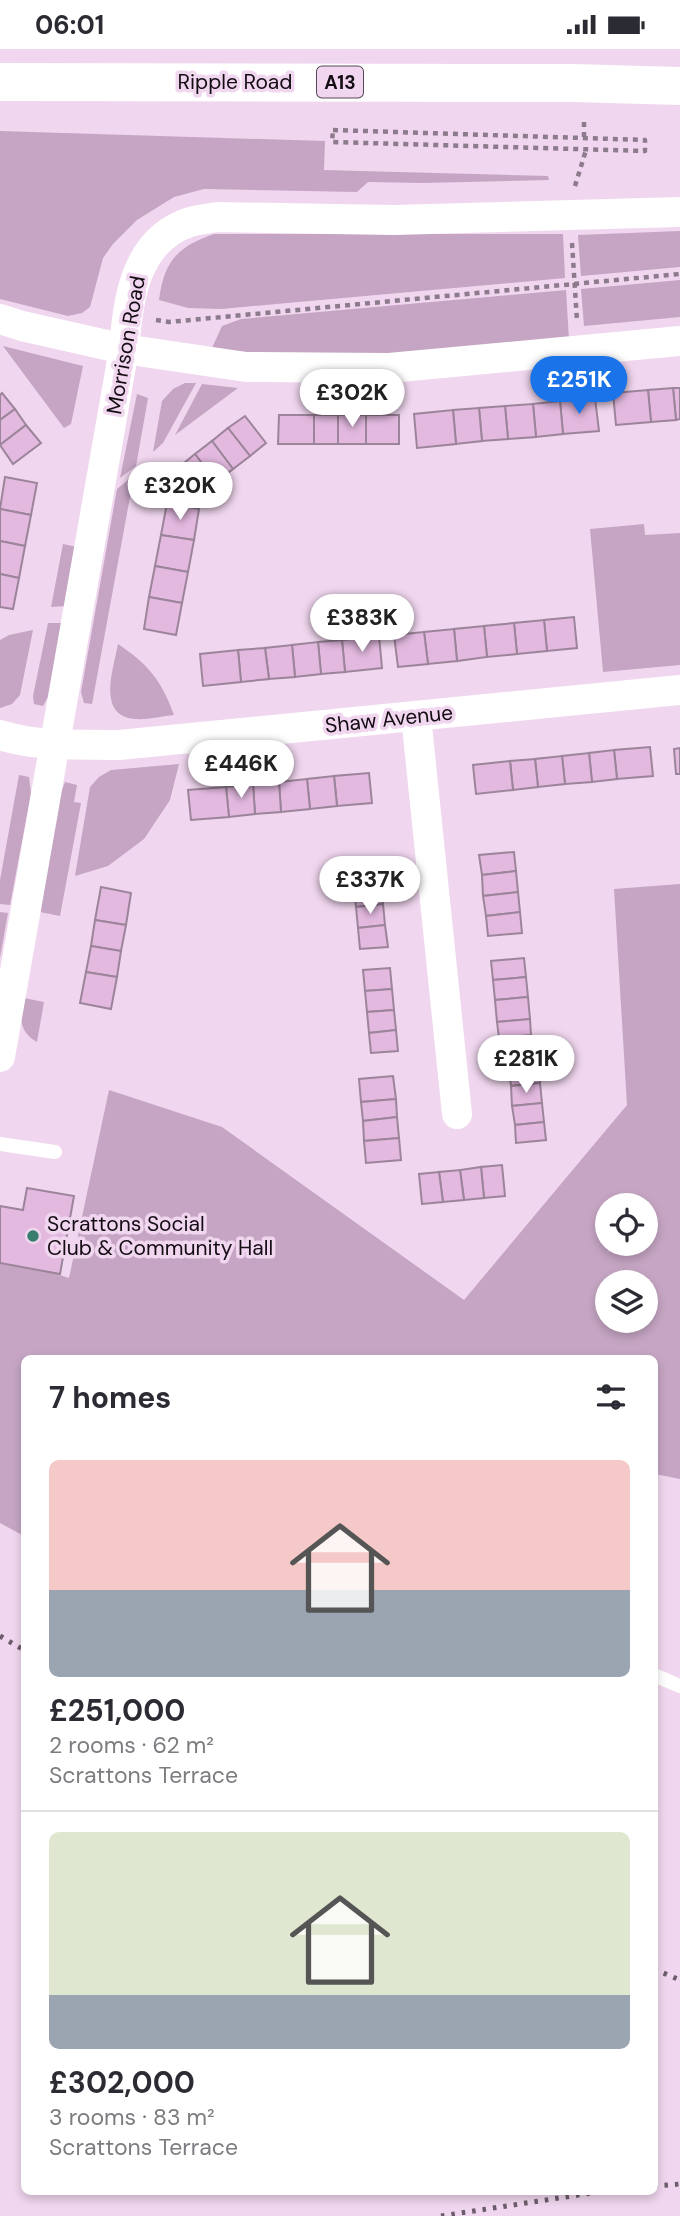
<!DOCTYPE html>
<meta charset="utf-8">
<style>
:root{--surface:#fff;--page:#f7f7f7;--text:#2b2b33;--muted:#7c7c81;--line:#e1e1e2;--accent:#1a73e8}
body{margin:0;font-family:"DM Sans",sans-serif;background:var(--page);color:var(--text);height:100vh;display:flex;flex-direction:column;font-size:26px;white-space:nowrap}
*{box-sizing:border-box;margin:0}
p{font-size:23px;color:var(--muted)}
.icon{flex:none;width:38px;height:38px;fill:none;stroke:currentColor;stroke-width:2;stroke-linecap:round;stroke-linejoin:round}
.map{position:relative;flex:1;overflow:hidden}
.details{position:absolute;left:21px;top:1306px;width:637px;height:840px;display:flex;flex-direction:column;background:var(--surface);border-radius:10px;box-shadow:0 4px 10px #0003}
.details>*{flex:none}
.tools{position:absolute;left:595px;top:1144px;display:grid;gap:14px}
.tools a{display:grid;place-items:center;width:63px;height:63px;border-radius:50%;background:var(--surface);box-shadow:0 4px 10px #0003;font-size:35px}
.price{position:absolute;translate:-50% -60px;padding:0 16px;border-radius:24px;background:#fff;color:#222;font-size:23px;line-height:46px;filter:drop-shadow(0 2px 4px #0008)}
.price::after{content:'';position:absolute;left:50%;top:42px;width:21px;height:16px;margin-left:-10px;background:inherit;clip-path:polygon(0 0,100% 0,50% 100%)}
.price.selected{background:var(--accent);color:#fff}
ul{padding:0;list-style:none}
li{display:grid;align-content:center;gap:14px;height:371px;padding:0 28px}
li+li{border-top:2px solid var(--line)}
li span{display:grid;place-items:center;height:217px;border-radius:10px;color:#555}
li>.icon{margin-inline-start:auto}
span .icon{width:126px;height:126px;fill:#fffc;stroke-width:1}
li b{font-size:30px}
h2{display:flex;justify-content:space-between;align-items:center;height:84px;padding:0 28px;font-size:30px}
.status{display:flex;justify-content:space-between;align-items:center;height:49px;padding:0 35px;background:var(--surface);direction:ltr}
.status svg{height:19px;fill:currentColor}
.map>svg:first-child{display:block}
.green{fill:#c5a5c3;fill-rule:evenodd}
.building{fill:#e3b9e0;stroke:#9c859a;stroke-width:2}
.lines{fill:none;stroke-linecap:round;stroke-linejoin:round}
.path{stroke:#8c7b8b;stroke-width:4.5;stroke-dasharray:5 5;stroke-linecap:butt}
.lane{stroke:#fff;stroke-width:14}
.street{stroke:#fff;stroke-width:30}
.highway{stroke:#fff;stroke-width:38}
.rail{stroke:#6c5d6a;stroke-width:5;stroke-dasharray:3.5 7;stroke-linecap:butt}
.poi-dot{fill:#397d6f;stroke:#f0d6ee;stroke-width:2.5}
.labels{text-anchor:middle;stroke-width:7;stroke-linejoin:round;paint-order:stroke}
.shield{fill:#f0d6ee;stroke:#564955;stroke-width:2}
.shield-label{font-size:19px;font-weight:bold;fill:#140c13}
.street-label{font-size:21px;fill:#140c13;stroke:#f0d6ee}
.poi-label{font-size:21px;fill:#140c13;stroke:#f0d6ee;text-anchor:start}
</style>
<div class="status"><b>06:01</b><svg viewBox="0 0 49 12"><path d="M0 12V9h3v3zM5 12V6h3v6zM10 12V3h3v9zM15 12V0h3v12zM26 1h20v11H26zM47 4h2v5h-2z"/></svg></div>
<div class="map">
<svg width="680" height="2167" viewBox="0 0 680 2167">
<rect width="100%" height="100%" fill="#f0d6ee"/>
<!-- green -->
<g class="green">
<path d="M0 82 325 92 324 121 548 127 549 131 422 134 368 133 357 143 204 140 174 148 137 171 113 195 103 209 90 258 82 264 68 267 0 250Z"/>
<path d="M680 182V218L581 227 578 186Z"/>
<path d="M214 185H563L565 229 221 260 188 259 159 251C164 212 177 198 214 185Z"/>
<path d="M680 231V268L584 277 581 240Z"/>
<path d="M566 241 569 291 406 305 270 306 212 299 222 277 241 270Z"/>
<path d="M3 297 83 317 71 375 64 379Z"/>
<path d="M185 334H196L163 394 153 403 162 352 173 340Z"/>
<path d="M202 335 238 339 175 386Z"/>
<path d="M137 345 148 349 136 417 120 429Z"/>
<path d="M134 426 92 655 84 654 81 643 117 440Z"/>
<path d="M644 475 645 486 680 484V616L603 623 590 480Z"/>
<path d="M63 495 77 498 66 557 51 558Z"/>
<path d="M48 574H63L50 644 43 657 34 655 33 647Z"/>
<path d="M33 581 20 646 12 655 0 659V591L9 586Z"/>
<path d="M118 595C148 615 162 632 174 666 162 667 148 671 135 670 96 667 114 618 118 595Z"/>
<path d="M179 715 170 751 144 790 108 817 75 827 90 738 99 728 111 721Z"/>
<path d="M19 726 29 728 31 745 10 856 0 855V831Z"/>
<path d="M65 733 77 736 74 753 81 754 60 867 40 863 61 743Z"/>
<path d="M680 835V1430L655 1425 654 1309H24V1487L0 1474V1207L69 1229 109 1041 222 1078 464 1251 627 1056 614 840ZM607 1157H646V1195H607ZM607 1234H646V1272H607Z"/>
<path d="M0 863 8 864 0 909Z"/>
<path d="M24 949 44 953 37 993C19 983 19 968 24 949Z"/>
</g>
<!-- building -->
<g class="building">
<path d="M673 339H680V370L676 371Z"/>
<path d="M673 339 676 371 651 373 648 341Z"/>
<path d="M648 341 651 373 616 376 613 344Z"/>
<path d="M2 344 15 360 0 371V346Z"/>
<path d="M595 349 599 382 563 385 560 352Z"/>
<path d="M560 352 563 385 536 388 533 355Z"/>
<path d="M533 355 536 388 508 390 505 357Z"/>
<path d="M505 357 508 390 482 392 479 359Z"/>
<path d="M479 359 482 392 456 395 453 361Z"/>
<path d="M15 360 26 376 0 396V371Z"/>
<path d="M453 361 456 395 417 399 414 365Z"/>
<path d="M279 366H314V395H278Z"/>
<rect x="314" y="366" width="24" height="29"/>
<rect x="338" y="366" width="28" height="29"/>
<rect x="366" y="366" width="33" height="29"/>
<path d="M245 367 266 394 250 407 228 379Z"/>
<path d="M26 376 41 394 13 415 0 396Z"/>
<path d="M228 379 250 407 233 420 212 392Z"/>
<path d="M212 392 233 420 216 433 195 405Z"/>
<path d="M195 405 216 433 199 445 178 419Z"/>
<path d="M5 428 37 434 31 466 0 460Z"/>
<path d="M167 454 199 460 194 491 161 486Z"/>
<path d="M0 460 31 466 25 497 0 492Z"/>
<path d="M161 486 194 491 188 523 155 517Z"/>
<path d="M0 492 25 497 19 529 0 525Z"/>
<path d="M155 517 188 523 182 554 149 548Z"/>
<path d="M0 525 19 529 13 560 0 558Z"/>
<path d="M149 548 182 554 176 586 144 580Z"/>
<path d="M574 568 577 599 547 602 544 571Z"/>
<path d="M544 571 547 602 517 605 514 574Z"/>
<path d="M514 574 517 605 487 608 484 577Z"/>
<path d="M484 577 487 608 457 612 454 580Z"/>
<path d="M454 580 457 612 428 615 424 583Z"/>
<path d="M424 583 428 615 398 618 394 586Z"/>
<path d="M379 587 382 619 345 623 342 591Z"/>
<path d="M342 591 345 623 321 625 318 593Z"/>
<path d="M318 593 321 625 295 628 292 596Z"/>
<path d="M292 596 295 628 269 630 265 599Z"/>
<path d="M265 599 269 630 241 633 238 601Z"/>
<path d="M238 601 241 633 203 637 200 605Z"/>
<path d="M650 698 653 727 617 730 614 701Z"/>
<path d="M680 699V725H676L674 700Z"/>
<path d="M614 701 617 730 592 733 589 704Z"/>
<path d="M589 704 592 733 565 735 562 707Z"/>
<path d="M562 707 565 735 538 738 535 710Z"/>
<path d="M535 710 538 738 513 741 510 712Z"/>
<path d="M510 712 513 741 476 745 473 716Z"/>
<path d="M369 724 372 754 337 757 334 727Z"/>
<path d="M334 727 337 757 310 760 307 730Z"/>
<path d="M307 730 310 760 281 763 279 733Z"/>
<path d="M279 733 281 763 255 765 253 735Z"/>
<path d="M253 735 255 765 229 768 226 738Z"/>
<path d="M226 738 229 768 191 771 188 741Z"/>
<path d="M514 803 516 822 482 826 479 806Z"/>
<path d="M379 814 382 835 354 837 352 817Z"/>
<path d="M516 822 518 843 483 847 482 826Z"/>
<path d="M382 835 383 855 356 858 354 837Z"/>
<path d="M101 838 131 844 126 876 95 871Z"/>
<path d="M518 843 520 863 486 867 483 847Z"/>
<path d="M383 855 385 876 358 879 356 858Z"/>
<path d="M520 863 522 884 488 887 486 867Z"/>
<path d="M95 871 126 876 121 902 91 897Z"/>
<path d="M385 876 388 898 360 900 358 879Z"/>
<path d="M91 897 121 902 117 928 86 923Z"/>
<path d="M524 909 526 928 493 931 491 912Z"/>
<path d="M390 919 392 940 365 942 363 921Z"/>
<path d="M86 923 117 928 111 960 80 954Z"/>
<path d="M526 928 528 948 495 951 493 931Z"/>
<path d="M392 940 394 961 367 963 365 942Z"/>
<path d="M528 948 530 970 497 973 495 951Z"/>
<path d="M394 961 396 981 369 984 367 963Z"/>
<path d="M530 970 531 986 499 989 497 973Z"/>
<path d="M396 981 398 1002 371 1004 369 984Z"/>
<path d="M538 1012 540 1034 511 1037 508 1015Z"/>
<path d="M393 1027 396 1050 361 1053 359 1030Z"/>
<path d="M540 1034 542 1054 512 1057 511 1037Z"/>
<path d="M396 1050 397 1068 363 1072 361 1053Z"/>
<path d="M542 1054 544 1073 515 1076 512 1057Z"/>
<path d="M397 1068 399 1089 364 1092 363 1072Z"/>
<path d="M544 1073 546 1091 516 1094 515 1076Z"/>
<path d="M399 1089 401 1111 366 1114 364 1092Z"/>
<path d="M502 1116 505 1147 484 1149 481 1118Z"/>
<path d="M481 1118 484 1149 464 1151 460 1121Z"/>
<path d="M460 1121 464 1151 443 1153 439 1123Z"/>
<path d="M439 1123 443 1153 422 1155 419 1125Z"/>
<path d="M27 1139 74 1147 60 1225 0 1214V1157L23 1161Z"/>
</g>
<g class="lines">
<!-- path -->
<g class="path">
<path d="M333 81 645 91V102L332 93Z"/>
<path d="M584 88V68"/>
<path d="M575 137 586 101"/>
<path d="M572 194 577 272"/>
<path d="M156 271 169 273 680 225"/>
</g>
<!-- lane -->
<g class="lane">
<path d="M0 1095 55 1103"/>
<path d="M654 1626 680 1637"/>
</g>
<!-- street -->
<g class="street">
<path d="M0 270 22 277 124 300 246 318 389 319 680 292"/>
<path d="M416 667 457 1065"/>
<path d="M0 686C38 698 79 695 119 696L680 641"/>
<path d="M0 1008 124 300C128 250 135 191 190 173 199 170 209 170 217 168L394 171 680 163"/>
</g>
<!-- highway -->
<path class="highway" d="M0 33 573 34 680 37"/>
<!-- rail -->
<g class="rail">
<path d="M0 1587 24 1601"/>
<path d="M654 1920 680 1931"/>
<path d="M654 2137 680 2135"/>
<path d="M441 2167 605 2142"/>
</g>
</g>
<!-- markers -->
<circle class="poi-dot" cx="33" cy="1187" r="7"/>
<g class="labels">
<!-- shield labels -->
<rect class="shield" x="317" y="17.5" width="46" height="31" rx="5"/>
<g class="shield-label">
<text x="340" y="40">A13</text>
</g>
<!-- street labels -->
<g class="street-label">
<text x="235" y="40">Ripple Road</text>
<text transform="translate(126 296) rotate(-80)" y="7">Morrison Road</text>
<text transform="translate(389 670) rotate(-6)" y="7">Shaw Avenue</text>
</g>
<!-- poi labels -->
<g class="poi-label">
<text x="47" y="1182">Scrattons Social<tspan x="47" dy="24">Club &amp; Community Hall</tspan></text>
</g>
</g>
</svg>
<div class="tools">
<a><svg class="icon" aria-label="locate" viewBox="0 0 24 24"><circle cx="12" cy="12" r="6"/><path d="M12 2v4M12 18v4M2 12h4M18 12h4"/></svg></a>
<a><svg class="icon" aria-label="layers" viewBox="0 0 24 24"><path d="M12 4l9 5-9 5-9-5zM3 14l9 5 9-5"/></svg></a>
</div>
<b class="price selected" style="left:579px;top:367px">£251K</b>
<b class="price" style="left:352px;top:380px">£302K</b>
<b class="price" style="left:180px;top:473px">£320K</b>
<b class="price" style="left:362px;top:605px">£383K</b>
<b class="price" style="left:241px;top:751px">£446K</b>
<b class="price" style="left:370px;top:867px">£337K</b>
<b class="price" style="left:526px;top:1046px">£281K</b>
<section class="details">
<h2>7 homes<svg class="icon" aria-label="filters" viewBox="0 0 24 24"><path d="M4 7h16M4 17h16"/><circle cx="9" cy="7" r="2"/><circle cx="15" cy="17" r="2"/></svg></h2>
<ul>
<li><span style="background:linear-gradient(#f6c9c9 60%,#9aa5b1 0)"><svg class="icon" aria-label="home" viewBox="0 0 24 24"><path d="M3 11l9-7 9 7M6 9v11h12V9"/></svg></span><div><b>£251,000</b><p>2 rooms · 62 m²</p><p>Scrattons Terrace</p></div></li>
<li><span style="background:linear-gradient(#dfe7d0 75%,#9aa5b1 0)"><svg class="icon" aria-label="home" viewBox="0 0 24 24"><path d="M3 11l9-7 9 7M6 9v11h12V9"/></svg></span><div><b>£302,000</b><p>3 rooms · 83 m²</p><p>Scrattons Terrace</p></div></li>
</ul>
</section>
</div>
